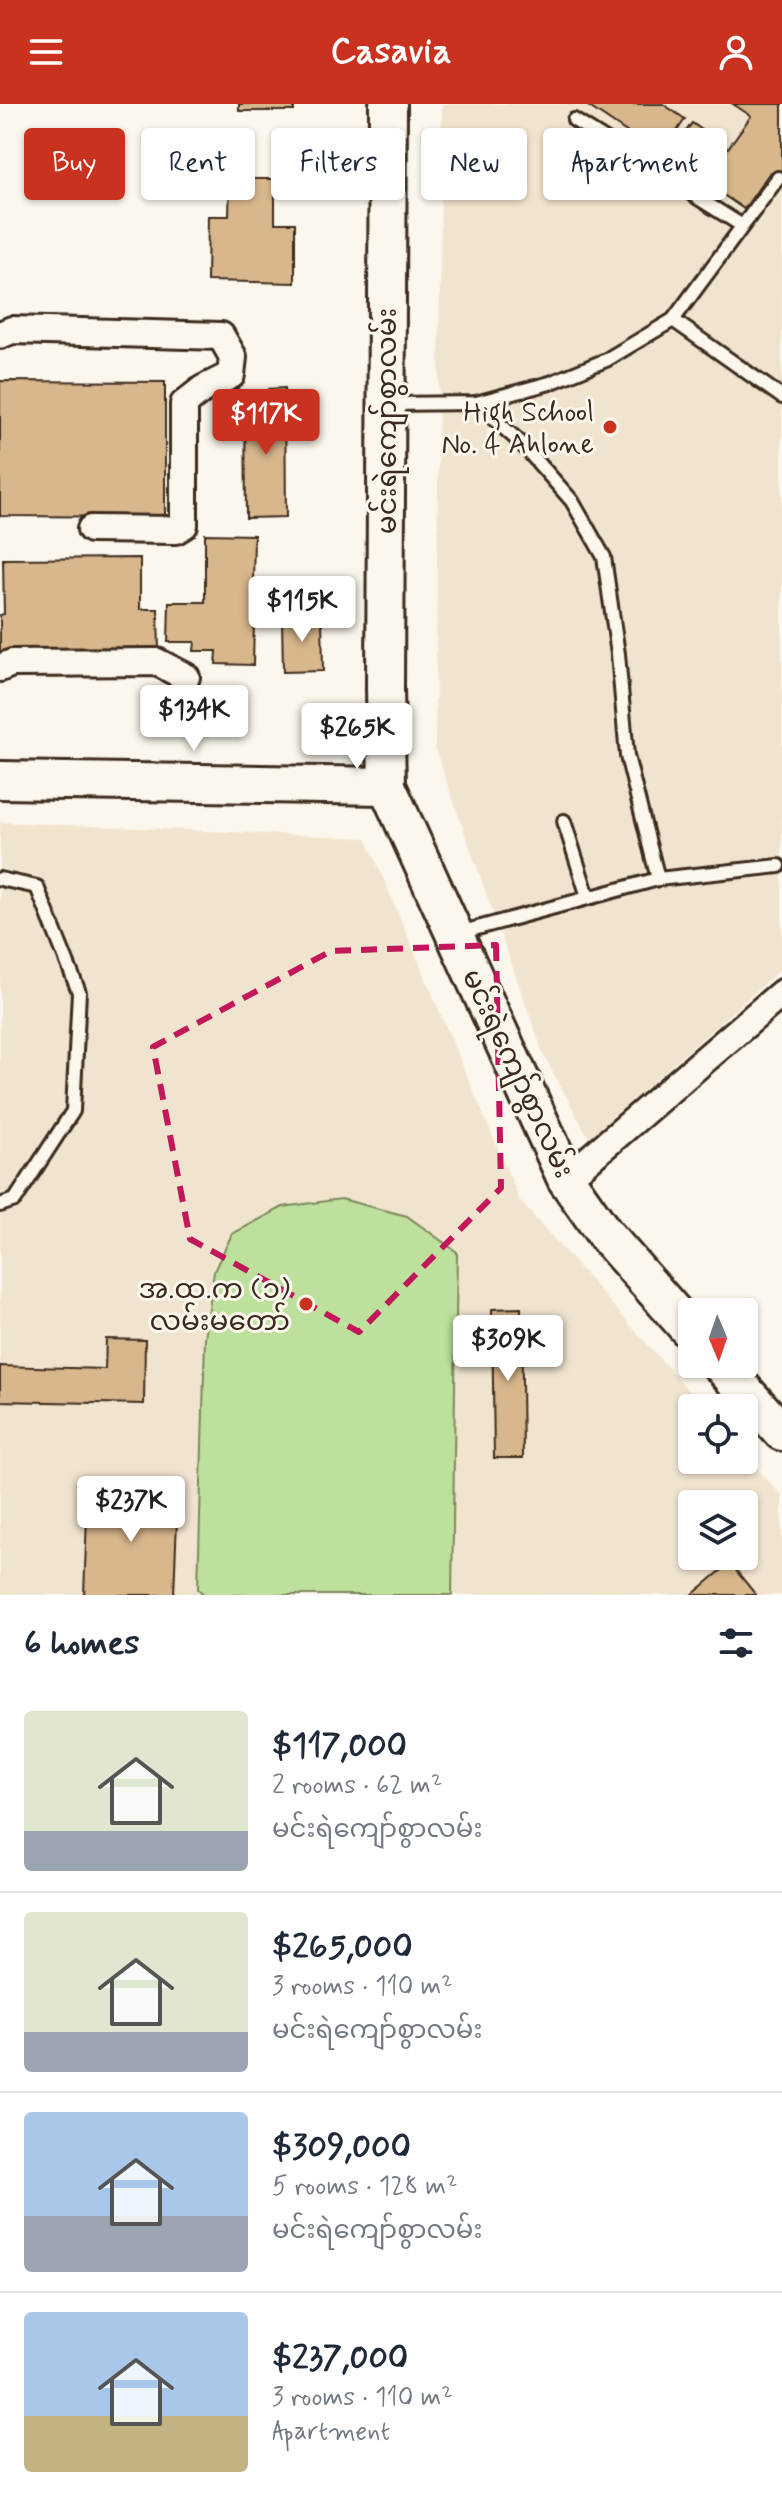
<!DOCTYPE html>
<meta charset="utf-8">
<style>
:root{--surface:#fff;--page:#f2f2f3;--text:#1f2937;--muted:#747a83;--line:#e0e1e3;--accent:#c8321e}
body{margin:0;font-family:Mynerve,"Noto Sans Myanmar",sans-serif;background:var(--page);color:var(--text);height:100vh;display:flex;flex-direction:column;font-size:30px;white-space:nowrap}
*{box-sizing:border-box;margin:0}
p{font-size:26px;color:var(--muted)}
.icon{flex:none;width:44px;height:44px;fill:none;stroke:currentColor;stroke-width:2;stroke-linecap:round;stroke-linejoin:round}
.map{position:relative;height:1491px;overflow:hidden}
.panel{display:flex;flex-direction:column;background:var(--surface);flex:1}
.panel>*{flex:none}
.top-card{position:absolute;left:24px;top:24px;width:734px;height:72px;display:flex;gap:16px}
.needle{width:52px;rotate:178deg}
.tools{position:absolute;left:678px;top:1194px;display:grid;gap:16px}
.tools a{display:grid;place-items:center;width:80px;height:80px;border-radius:8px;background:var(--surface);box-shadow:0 2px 6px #0004;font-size:40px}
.price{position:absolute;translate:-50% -68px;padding:0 18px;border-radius:8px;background:#fff;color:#222;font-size:26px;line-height:52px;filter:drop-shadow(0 2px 4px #0008)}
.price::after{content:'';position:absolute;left:50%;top:48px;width:24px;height:18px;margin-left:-12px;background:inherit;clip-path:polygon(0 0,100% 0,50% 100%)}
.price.current{background:var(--accent);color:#fff}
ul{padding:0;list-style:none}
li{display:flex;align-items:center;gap:24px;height:200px;padding:0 24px}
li+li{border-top:2px solid var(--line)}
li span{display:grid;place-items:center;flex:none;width:224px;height:160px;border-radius:8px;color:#555}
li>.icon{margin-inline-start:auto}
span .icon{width:96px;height:96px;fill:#fffc;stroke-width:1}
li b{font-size:34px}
h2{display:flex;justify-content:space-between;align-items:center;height:96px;padding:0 24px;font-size:34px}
.chip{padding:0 28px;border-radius:8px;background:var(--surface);box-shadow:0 2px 6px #0004;font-size:28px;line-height:72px}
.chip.current{background:var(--accent);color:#fff}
header{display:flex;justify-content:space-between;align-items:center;height:104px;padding:0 24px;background:var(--accent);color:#fff;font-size:36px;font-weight:800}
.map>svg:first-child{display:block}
.built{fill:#f1e4cf;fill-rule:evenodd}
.green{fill:#bde19c;stroke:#7c865d;stroke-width:2}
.building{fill:#d9b78c;stroke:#3b2a1e;stroke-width:2}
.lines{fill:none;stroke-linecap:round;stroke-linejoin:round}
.service-casing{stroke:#3b2a1e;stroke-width:18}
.minor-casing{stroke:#3b2a1e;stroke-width:32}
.secondary-casing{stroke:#3b2a1e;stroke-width:42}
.service{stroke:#fbf7ec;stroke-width:12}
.minor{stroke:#fbf7ec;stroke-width:26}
.secondary{stroke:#fbf7ec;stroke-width:36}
.marked{fill:none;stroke:#c2185b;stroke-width:6;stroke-dasharray:16 10;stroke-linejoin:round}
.poi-dot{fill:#c8321e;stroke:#fbf7ec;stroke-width:3}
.labels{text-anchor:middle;stroke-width:6;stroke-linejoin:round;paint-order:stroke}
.poi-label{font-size:28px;fill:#3b2a1e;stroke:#fbf7ec;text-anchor:end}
.street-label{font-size:28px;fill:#3b2a1e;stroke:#fbf7ec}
</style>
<header><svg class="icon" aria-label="menu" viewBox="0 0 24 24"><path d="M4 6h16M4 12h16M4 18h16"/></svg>Casavia<svg class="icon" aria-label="person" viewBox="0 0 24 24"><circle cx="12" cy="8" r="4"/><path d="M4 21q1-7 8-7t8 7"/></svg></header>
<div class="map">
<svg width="782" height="1491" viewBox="0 0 782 1491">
<rect width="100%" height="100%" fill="#fbf7ec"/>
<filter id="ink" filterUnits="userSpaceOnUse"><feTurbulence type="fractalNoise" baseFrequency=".0125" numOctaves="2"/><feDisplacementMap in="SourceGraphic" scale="16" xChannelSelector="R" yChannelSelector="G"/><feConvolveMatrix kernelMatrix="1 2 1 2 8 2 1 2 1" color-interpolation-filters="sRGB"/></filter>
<g filter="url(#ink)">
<!-- built -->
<g class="built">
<path d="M442 0H782V864L589 1034 544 952 435 645Z"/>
<path d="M0 718 366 734 520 1097 704 1304H692V1356H744V1350L782 1392V1491H0ZM692 1400H744V1452H692Z"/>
</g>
<!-- green -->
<path class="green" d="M341 1095 407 1112 457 1148 452 1491H205L198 1485 205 1235 214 1167 232 1130 283 1103Z"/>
<!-- building -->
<g class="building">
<rect x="239" y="0" width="55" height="7"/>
<path d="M585 0H663L685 15 661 51Z"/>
<path d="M733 0H782V76L770 68 744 105 668 53 692 19 728 44 751 12Z"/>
<path d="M230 75H275V119H295V179L207 177 208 112H229Z"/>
<path d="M0 277 165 278V413L0 412Z"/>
<path d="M285 284 286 413 246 414 245 300H269V285Z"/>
<path d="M205 430 254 431 253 478H262V517H254L253 561 216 560 217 547H194L195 538H168L169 498H205Z"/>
<path d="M140 454V505H158L159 548 0 550V511L4 510 3 455Z"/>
<path d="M322 512 323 567 283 568 282 513Z"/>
<path d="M521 1204 523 1354H494L492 1205Z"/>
<path d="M106 1235 145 1236 144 1300 0 1297V1262L105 1265Z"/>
<path d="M88 1387 178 1390 174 1491H84Z"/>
<path d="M730 1459 756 1491H692Z"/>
</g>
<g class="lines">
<!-- service casing -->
<g class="service-casing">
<g id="service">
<path d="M574 16 741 121"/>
<path d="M673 216 782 293"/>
<path d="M476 299 522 340 572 397 604 453 618 550 627 652 658 775"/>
<path d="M389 300 476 299 550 279 606 256 673 216 778 74"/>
<path d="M564 717 588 793"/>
<path d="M0 775 37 783 79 888 73 1007 15 1096 0 1101"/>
<path d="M459 829 658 775 779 762"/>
</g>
</g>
<!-- minor casing -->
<g class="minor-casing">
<g id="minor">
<path d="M0 231 12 226 221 232 233 253 231 271 203 285 184 300V421L176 426 91 425"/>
<path d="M0 564 12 559 157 558 186 573"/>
<path d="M566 1075 782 889"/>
</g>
</g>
<!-- secondary casing -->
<g class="secondary-casing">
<g id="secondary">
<path d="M388 0 385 585 387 682 566 1075 604 1129 692 1229"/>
<path d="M0 676 387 682"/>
<path d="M720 1260 782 1328"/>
</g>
</g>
<!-- service -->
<use href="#service" class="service"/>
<!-- minor -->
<use href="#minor" class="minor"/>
<!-- secondary -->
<use href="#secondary" class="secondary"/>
</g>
</g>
<!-- marked area -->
<path class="marked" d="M496 841 501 1084 359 1228 190 1135 153 943 331 847Z"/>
<!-- markers -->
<g class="poi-dot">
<circle cx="610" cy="323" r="8"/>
<circle cx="306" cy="1200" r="8"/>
</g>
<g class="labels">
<!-- poi labels -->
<g class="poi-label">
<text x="594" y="317">High School<tspan x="594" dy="32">No. 4 Ahlone</tspan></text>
<text x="290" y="1194">အ.ထ.က (၁)<tspan x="290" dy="32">လမ်းမတော်</tspan></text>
</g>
<!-- street labels -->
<g class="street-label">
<text transform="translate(386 317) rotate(-90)" y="10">မင်းရဲကျော်စွာလမ်း</text>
<text transform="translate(519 969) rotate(65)" y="10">မင်းရဲကျော်စွာလမ်း</text>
</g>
</g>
</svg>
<div class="tools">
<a><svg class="needle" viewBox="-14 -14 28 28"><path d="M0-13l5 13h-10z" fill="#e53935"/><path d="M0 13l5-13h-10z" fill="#747a83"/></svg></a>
<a><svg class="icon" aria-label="locate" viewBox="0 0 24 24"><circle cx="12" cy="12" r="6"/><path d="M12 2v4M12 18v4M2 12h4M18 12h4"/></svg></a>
<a><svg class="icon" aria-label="layers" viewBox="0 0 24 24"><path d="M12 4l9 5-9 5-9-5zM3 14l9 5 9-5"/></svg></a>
</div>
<b class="price current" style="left:266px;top:353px">$117K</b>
<b class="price" style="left:302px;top:540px">$115K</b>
<b class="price" style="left:194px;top:649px">$134K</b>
<b class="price" style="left:357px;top:667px">$265K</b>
<b class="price" style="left:508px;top:1279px">$309K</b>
<b class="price" style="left:131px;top:1440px">$237K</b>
<div class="top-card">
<a class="chip current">Buy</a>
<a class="chip">Rent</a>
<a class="chip">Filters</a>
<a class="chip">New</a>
<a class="chip">Apartment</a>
</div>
</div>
<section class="panel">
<h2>6 homes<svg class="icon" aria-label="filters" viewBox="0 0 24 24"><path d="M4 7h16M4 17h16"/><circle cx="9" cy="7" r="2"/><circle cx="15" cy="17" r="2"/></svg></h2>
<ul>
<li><span style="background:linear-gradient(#dfe7d0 75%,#9aa5b1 0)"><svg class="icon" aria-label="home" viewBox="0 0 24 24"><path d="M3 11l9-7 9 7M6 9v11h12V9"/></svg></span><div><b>$117,000</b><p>2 rooms · 62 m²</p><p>မင်းရဲကျော်စွာလမ်း</p></div></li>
<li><span style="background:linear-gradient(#dfe7d0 75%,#9aa5b1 0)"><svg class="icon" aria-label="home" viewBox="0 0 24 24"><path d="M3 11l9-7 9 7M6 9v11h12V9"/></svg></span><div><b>$265,000</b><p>3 rooms · 110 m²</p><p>မင်းရဲကျော်စွာလမ်း</p></div></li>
<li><span style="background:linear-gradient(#a9c7e8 65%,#9aa5b1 0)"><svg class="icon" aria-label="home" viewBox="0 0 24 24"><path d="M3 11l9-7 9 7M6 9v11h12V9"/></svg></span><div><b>$309,000</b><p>5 rooms · 128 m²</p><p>မင်းရဲကျော်စွာလမ်း</p></div></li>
<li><span style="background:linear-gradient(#a9c7e8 65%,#c2b280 0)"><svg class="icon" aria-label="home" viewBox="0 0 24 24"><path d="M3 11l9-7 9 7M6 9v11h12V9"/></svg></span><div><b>$237,000</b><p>3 rooms · 110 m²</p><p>Apartment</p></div></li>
</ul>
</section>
